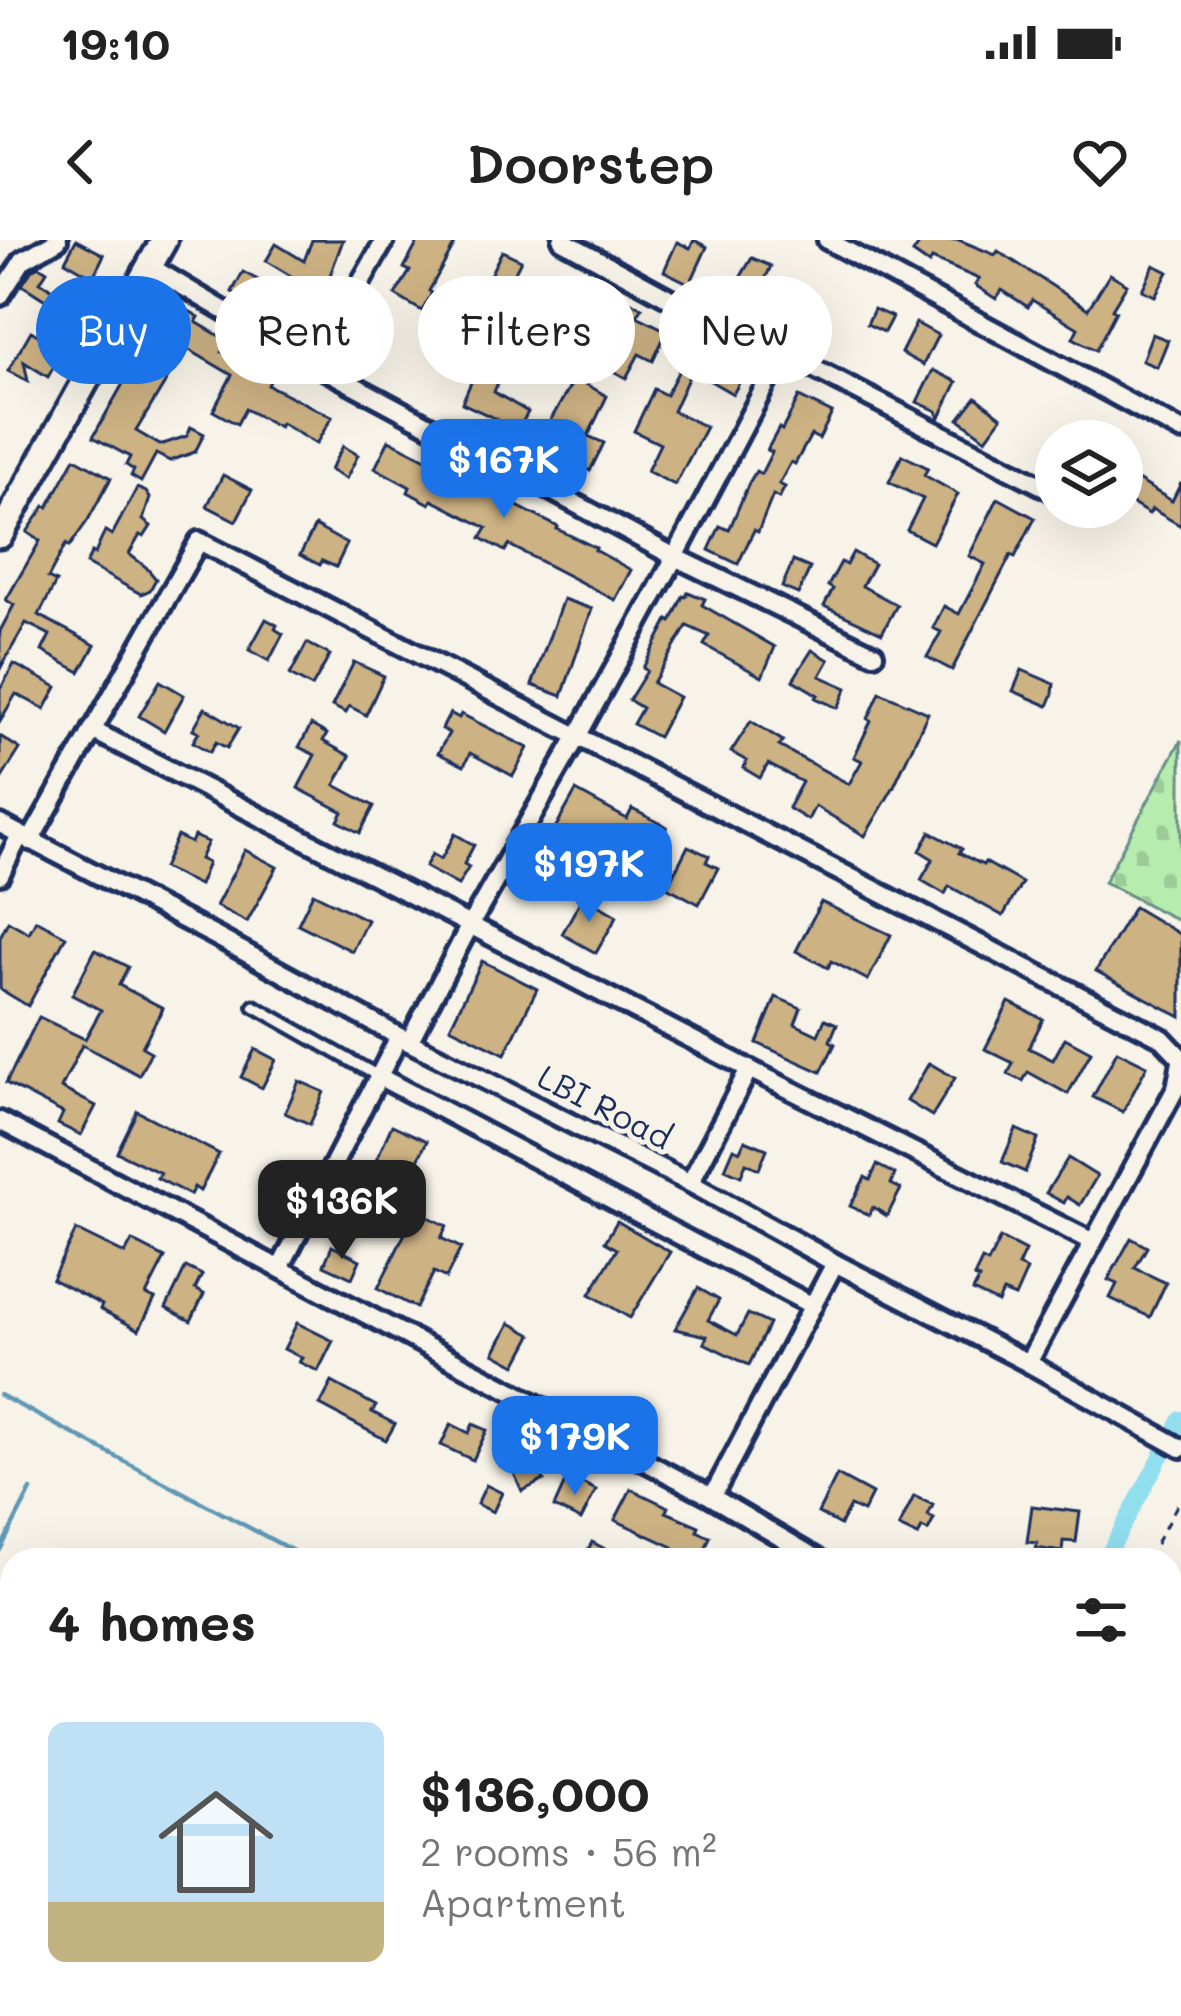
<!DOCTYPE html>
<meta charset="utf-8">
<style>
:root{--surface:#fff;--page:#f6f6f6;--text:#222;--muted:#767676;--line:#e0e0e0;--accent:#1a73e8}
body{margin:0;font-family:Mali,sans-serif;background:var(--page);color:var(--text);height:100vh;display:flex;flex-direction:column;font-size:45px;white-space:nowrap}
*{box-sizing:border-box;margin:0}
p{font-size:39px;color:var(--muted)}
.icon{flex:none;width:66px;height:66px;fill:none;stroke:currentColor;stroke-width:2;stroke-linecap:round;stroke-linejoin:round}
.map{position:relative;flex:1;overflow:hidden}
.side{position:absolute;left:0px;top:1308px;width:1182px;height:468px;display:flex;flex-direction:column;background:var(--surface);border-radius:36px 36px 0 0;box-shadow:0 12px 48px #0002}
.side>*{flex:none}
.top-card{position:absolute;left:36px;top:36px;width:1110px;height:108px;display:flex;gap:24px}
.tools{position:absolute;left:1035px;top:180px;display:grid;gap:24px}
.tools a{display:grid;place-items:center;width:108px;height:108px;border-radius:50%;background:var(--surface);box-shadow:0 12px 48px #0002;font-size:60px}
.price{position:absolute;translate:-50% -102px;padding:0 27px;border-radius:24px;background:var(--accent);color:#fff;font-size:39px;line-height:78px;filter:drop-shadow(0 3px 6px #0008)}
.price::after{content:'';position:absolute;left:50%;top:72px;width:36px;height:27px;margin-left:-18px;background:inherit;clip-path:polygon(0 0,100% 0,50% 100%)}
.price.on{background:#222;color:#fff}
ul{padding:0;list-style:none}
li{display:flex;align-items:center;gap:36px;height:300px;padding:0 48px}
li+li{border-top:3px solid var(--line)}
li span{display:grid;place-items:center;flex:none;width:336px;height:240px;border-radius:18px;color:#555}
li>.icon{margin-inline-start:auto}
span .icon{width:144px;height:144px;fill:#fffc;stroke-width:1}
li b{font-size:51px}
h2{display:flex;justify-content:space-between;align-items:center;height:144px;padding:0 48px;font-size:51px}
.chip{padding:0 42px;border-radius:54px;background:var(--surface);box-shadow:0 12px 48px #0002;font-size:42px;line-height:108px}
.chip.on{background:var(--accent);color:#fff}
.status{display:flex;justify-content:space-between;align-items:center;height:84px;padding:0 60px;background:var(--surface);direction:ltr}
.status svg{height:33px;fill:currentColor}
header{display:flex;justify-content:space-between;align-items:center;height:156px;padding:0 48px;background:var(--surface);font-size:54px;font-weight:600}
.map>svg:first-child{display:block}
.cemetery{fill:url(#cemetery-stones);stroke:#688e86;stroke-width:3}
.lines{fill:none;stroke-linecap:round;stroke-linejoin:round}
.stream{stroke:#6198b4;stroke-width:4.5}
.canal{stroke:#90deee;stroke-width:16}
.building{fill:#cdb283;stroke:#1b2f5e;stroke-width:3}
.service-casing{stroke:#1b2f5e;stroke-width:18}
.minor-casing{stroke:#1b2f5e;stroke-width:26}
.secondary-casing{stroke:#1b2f5e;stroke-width:33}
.path{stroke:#1b2f5e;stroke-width:3;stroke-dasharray:9 9;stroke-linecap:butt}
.service{stroke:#f7f3e8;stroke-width:9}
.minor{stroke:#f7f3e8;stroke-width:16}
.secondary{stroke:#f7f3e8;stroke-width:24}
.labels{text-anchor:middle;stroke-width:10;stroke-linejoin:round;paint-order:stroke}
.street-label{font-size:33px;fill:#1b2f5e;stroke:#f7f3e8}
</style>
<div class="status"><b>19:10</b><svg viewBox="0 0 49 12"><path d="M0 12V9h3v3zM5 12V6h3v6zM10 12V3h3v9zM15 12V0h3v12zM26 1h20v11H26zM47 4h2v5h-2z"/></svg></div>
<header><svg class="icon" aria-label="back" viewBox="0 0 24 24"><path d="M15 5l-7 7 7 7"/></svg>Doorstep<svg class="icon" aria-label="heart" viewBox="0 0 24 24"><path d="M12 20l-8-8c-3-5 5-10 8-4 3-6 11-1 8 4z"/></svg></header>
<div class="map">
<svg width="1181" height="1776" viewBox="0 0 1181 1776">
<defs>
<pattern id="cemetery-stones" width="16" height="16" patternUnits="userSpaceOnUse" patternTransform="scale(3)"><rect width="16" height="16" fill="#b6ecae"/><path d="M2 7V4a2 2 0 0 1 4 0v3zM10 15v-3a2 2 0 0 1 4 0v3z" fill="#9ccb98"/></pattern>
</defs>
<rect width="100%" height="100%" fill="#f7f3e8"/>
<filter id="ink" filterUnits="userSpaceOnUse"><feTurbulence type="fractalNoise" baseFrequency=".00833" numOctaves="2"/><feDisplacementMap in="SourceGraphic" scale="24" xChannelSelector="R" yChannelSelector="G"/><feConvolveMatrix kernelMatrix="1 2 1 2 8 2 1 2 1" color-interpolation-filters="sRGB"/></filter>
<g filter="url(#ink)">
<!-- cemetery -->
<path class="cemetery" d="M1181 500V682L1104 642Z"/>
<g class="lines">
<!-- stream -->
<g class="stream">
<path d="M0 1155 310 1320"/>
<path d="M0 1310 31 1250"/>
<path d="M1148 1764 1171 1776"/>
<path d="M0 1776H1"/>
</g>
<!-- canal -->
<path class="canal" d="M1105 1320 1181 1179"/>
</g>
<!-- building -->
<g class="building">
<path d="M76 0 104 15 93 37 65 21Z"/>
<path d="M312 0H343L329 38 319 56 315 54 295 89 270 74 280 57 285 60 296 39 266 21 276 4 304 21Z"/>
<path d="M419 0H457L429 51 432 53 422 71 395 55 410 31 404 28Z"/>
<path d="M694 0 707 7 690 44 664 31 677 2 690 8Z"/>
<path d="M922 0H959L995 15 998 11 1088 69 1110 34 1127 44 1112 69 1116 71 1096 110 1073 98 1078 88 1032 60 1028 67 1002 50 996 59 975 45 979 39 932 19 929 24 913 13Z"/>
<path d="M502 11 521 20 507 48 488 39Z"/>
<path d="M752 18 771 26 763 44 784 55 789 46 803 54 783 92 762 80 764 76 729 56Z"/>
<path d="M1154 25 1168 32 1155 56 1142 50Z"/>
<path d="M39 26 47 31 40 42 68 59 58 76 43 67 47 61 22 45 32 30Z"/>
<path d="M243 32 260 41 249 61 232 52Z"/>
<path d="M571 42 589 53 591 49 612 60 616 53 642 68 637 76 667 91 653 121 639 114 626 138 613 131 628 103 593 83 591 87 576 80 579 72 560 61Z"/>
<path d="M530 55 542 61 533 79 521 73Z"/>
<path d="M176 63 199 77 196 82 228 101 222 112 248 123 277 127 268 145 332 177 316 204 281 183 279 187 245 169 237 184 213 171 232 135 186 108 136 191 160 205 187 196 191 187 204 194 195 212 170 221 156 214 141 242 131 236 134 230 126 225 130 217 93 197 125 140 118 136 147 81 159 91Z"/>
<path d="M874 69 892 77 884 92 867 84Z"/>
<path d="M916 83 938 95 923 125 901 113Z"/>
<path d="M31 91 63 110 48 137 24 122 28 141 8 131Z"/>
<path d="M1152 94 1168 100 1157 127 1142 121Z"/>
<path d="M720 100 753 118 733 154 700 135Z"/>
<path d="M679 130 689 136 673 171 706 187 675 245 647 231 660 204 634 191 654 149 666 155Z"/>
<path d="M933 130 957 142 939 179 937 171 917 162Z"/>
<path d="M476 131 498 142 494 152 528 172 512 201 491 189 496 179 462 163Z"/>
<path d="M575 138 607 156 588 196 604 203 590 231 575 223 579 214 543 193Z"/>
<path d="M799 157 832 173 819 199 811 195 795 224 791 222 779 244 785 247 779 258 773 255 758 292 754 290 738 324 709 310 720 286 729 290 749 243 756 231 761 234 772 212 767 210 779 188 782 190Z"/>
<path d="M976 157 1002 177 986 199 959 179Z"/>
<path d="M389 200 558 287 557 289 596 308 595 310 631 330 615 360 509 305 505 311 481 298 487 288 432 260 430 264 408 252 410 247 375 228Z"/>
<path d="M343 206 358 215 346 239 330 230Z"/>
<path d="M902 215 928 228 924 235 958 254 932 303 907 290 923 259 889 242Z"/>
<path d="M75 218 111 238 88 280 69 307 66 304 48 338 56 342 39 375 95 405 80 432 42 411 50 395 26 383 0 429V391L14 365 6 360 40 301 27 292 45 266 48 267Z"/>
<path d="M1128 234 1172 261 1181 243V286L1152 269 1149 274 1123 258 1129 248 1122 244Z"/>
<path d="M223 235 252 250 236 281 207 266Z"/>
<path d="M137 248 146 252 150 258 143 280 151 286 144 297 140 295 129 314 146 327 156 339 150 350 141 354 86 324 92 312 95 314 105 291 112 295Z"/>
<path d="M998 258 1035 278 1015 317 1011 315 952 430 927 417 941 392 933 388 944 366 959 374 985 324 969 316Z"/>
<path d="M315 286 347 304 336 327 322 321 320 325 300 315Z"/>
<path d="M853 312 874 324 862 346 897 365 882 393 824 366 833 349 828 346 841 322 846 325Z"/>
<path d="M793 321 810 328 798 354 782 347Z"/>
<path d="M688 352 705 359 702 365 775 407 762 437 704 405 709 396 687 386 653 443 679 457 658 497 633 484 642 468 629 460 647 431 643 428 668 380 671 382 683 356 686 357Z"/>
<path d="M563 359 592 369 562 456 532 445Z"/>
<path d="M266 379 277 385 275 389 283 394 269 421 249 410Z"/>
<path d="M307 403 330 415 312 447 290 435Z"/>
<path d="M812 410 829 420 820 436 847 448 838 468 816 458 818 455 793 440Z"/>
<path d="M354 422 384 436 366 475 349 466 346 473 332 466Z"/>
<path d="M14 424 57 447 45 469 16 454 0 481V450Z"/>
<path d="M1022 430 1054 444 1053 454 1048 466 1013 451Z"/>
<path d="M160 441 184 455 164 491 139 476Z"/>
<path d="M880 452 928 473 893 548 865 596 815 566 808 580 788 568 802 542 768 524 760 538 743 528 747 521 731 512 751 481 783 501 779 506 849 544 862 521 854 517 871 481 868 479Z"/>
<path d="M205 468 239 488 227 508 216 502 210 512 193 502 199 492 193 489Z"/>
<path d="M450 473 459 478 461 474 528 508 513 536 470 513 464 526 438 513 449 493 442 489Z"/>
<path d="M311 485 327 494 323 501 350 516 335 545 374 566 360 593 338 581 343 572 298 548 315 515 299 507Z"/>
<path d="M0 496 20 509 0 541Z"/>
<path d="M576 551 627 579 632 569 667 587 643 634 598 610 595 615 553 592Z"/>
<path d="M930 592 962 609 959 613 983 625 985 622 1022 643 1003 676 949 646 945 654 921 640 933 619 920 611Z"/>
<path d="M455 594 474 605 464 624 469 627 458 645 425 627 432 614 441 619Z"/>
<path d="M177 596 191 603 194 596 208 602 200 619 208 623 199 645 163 628Z"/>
<path d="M688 606 709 616 706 622 718 628 699 664 667 647Z"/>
<path d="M245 610 277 627 247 682 216 666Z"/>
<path d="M313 653 367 680 352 711 298 684Z"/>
<path d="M583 656 617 676 596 713 562 694Z"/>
<path d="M821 662 891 695 868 740 831 721 828 728 796 711Z"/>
<path d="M1134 667 1181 695V777L1096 731Z"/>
<path d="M36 680 66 696 28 766 0 749V697L8 681 29 693Z"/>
<path d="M95 710 128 727 119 745 163 768 142 807 151 812 139 835 82 805 61 848 96 866 81 895 58 884 63 873 6 843 39 777 85 799 101 770 72 755Z"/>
<path d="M482 721 537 749 505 814 450 787Z"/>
<path d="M776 757 801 768 795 784 818 795 825 779 837 784 830 801 835 804 821 832 757 803Z"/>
<path d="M1009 762 1043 779 1029 808 1053 820 1065 798 1091 812 1068 854 1028 832 1023 841 1008 834 1013 823 985 809Z"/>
<path d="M255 809 276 820 262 848 241 837Z"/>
<path d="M1117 811 1147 826 1123 872 1093 857Z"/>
<path d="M929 823 955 838 932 876 907 861Z"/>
<path d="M299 841 324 852 310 884 285 873Z"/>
<path d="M137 871 219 914 200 951 194 947 190 955 157 938 160 933 117 912Z"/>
<path d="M392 885 427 901 408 941 374 925Z"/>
<path d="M1016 889 1038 899 1025 932 1002 922Z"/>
<path d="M745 900 767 909 759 929 746 923 741 936 725 929 734 908 740 911Z"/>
<path d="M1068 918 1097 936 1080 965 1067 957 1064 963 1046 953Z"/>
<path d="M877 925 895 934 891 944 901 949 887 976 873 967 869 975 850 966 865 937 870 940Z"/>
<path d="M416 971 447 986 441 998 461 1008 446 1038 434 1032 416 1068 378 1048Z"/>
<path d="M617 981 670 1012 630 1078 590 1054 617 1009 605 1002Z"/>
<path d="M76 990 125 1014 132 1001 165 1018 146 1055 155 1059 139 1090 100 1069 102 1065 52 1039Z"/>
<path d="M1000 998 1025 1011 1018 1026 1027 1030 1015 1057 1003 1052 998 1063 973 1051 979 1039 974 1037 982 1020 988 1023Z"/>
<path d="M1131 998 1147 1007 1135 1028 1166 1043 1150 1077 1110 1058 1117 1044 1108 1040Z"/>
<path d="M332 1006 360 1020 352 1038 324 1025Z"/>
<path d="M186 1027 202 1035 195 1049 204 1054 191 1081 166 1068Z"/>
<path d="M698 1048 719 1060 708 1080 737 1095 748 1074 769 1084 749 1125 704 1103 707 1096 675 1089Z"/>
<path d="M297 1083 333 1101 318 1131 299 1122 302 1118 284 1109Z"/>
<path d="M510 1083 532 1095 516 1125 494 1113Z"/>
<path d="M332 1142 376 1166 372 1172 395 1184 386 1200 320 1165Z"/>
<path d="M451 1184 469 1193 473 1184 487 1190 473 1220 441 1205Z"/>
<path d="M528 1208 530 1213 542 1208 550 1225 539 1230 544 1240 522 1251 507 1218Z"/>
<path d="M837 1235 872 1254 863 1272 850 1266 840 1285 818 1273Z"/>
<path d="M568 1236 596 1250 581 1280 554 1267Z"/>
<path d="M486 1245 502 1253 493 1272 477 1264Z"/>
<path d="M631 1249 668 1267 666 1272 699 1286 697 1291 710 1297 701 1320H668L673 1307 615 1280Z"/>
<path d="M914 1256 933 1265 928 1276 934 1279 928 1291 922 1288 918 1296 899 1287Z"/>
<path d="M1032 1266 1080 1272 1076 1302 1063 1301 1062 1312 1036 1308 1037 1303 1027 1302Z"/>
<path d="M592 1302 626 1320H583Z"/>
</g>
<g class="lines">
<!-- service casing -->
<g class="service-casing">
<path id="service" d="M254 766 378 836"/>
</g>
<!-- minor casing -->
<g class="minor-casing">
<g id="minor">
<path d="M562 0 787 122"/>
<path d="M827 0 1181 191"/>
<path d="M149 26 314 124 675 317 874 414"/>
<path d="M0 56 23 20 58 0"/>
<path d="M314 124 385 0"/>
<path d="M92 490 749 829 1093 1002"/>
<path d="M0 584 217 697 409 802 690 943 835 1023 1028 1123 1181 1208"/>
<path d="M30 601 199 301 1162 798 1181 818"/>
<path d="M0 635 20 595"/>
<path d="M409 802 470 685 577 497 675 317 773 131 787 122 803 123 1056 253"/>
<path d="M378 836 813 1066"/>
<path d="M0 881 712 1257 819 1320"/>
<path d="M690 943 749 829"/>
<path d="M280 1028 399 797"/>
<path d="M1028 1123 1176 848 1181 822"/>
<path d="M712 1257 835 1023"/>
<path d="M1170 1434 1181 1440"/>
<path d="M1170 1605 1181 1586"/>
</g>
</g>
<!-- secondary casing -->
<g class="secondary-casing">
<path id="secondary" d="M0 295 164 0"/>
</g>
<!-- path -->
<g class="path">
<path d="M1147 1320 1181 1258"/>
<path d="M1170 1641 1181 1649"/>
</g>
<!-- service -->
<use href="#service" class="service"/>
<!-- minor -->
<use href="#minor" class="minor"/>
<!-- secondary -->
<use href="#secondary" class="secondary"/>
</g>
</g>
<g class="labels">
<!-- street labels -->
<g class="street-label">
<text transform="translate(605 867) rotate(27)" y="12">LBI Road</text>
</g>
</g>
</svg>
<div class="tools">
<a><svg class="icon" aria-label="layers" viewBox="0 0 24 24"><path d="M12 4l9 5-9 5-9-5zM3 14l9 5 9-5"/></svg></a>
</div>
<b class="price" style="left:504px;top:281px">$167K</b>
<b class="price" style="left:589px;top:685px">$197K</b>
<b class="price on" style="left:342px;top:1022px">$136K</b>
<b class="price" style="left:575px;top:1258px">$179K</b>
<div class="top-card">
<a class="chip on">Buy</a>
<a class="chip">Rent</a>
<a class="chip">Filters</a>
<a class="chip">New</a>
</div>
<section class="side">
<h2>4 homes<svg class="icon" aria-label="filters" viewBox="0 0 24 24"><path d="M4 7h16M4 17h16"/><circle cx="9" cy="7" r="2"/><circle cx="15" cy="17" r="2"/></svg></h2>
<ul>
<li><span style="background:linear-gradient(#bfe0f5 75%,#c2b280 0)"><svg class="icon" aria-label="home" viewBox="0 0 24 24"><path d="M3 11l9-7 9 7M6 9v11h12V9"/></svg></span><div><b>$136,000</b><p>2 rooms · 56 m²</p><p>Apartment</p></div></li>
</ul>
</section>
</div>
